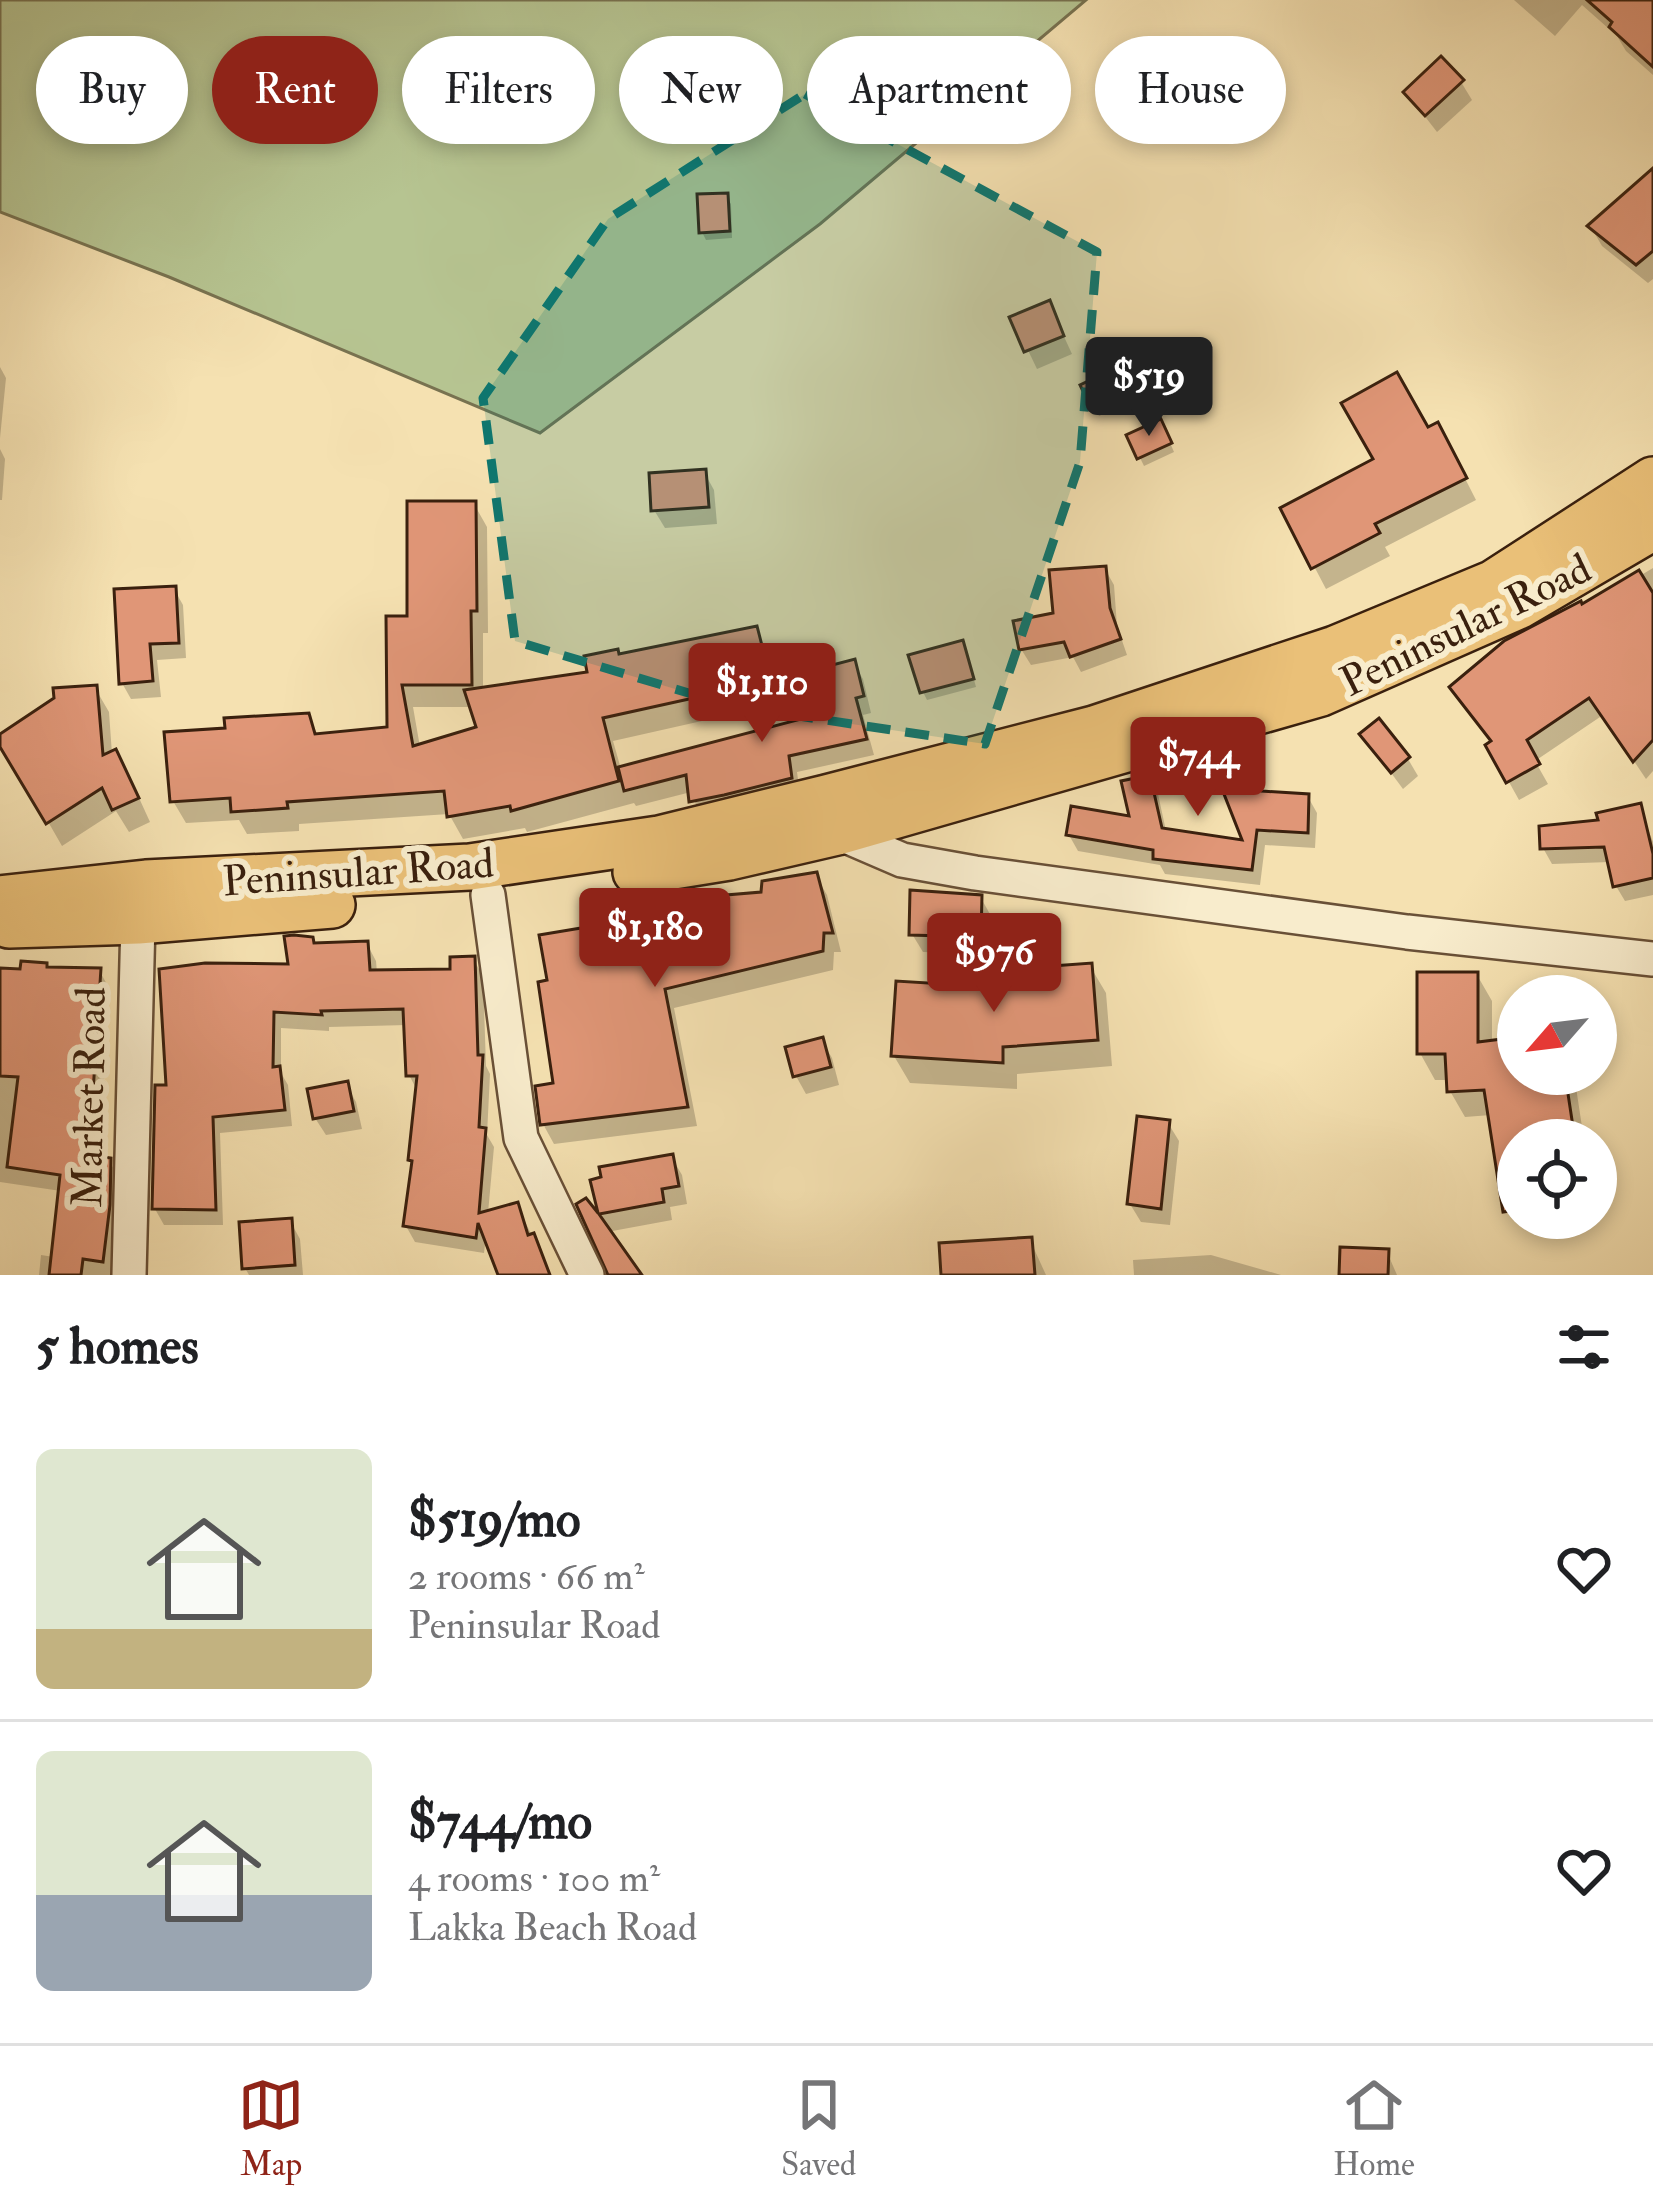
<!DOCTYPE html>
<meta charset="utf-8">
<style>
:root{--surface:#fff;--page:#f6f6f6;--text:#202124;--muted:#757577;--line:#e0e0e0;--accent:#8f2418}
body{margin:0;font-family:"IM FELL Double Pica",serif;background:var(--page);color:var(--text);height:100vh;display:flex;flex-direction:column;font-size:45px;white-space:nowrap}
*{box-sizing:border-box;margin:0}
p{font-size:39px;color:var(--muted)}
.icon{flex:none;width:66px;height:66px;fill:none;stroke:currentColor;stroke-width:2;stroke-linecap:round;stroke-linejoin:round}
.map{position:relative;height:1275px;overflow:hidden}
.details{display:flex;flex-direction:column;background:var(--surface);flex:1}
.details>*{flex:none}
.hud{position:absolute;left:36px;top:36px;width:1581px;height:108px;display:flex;gap:24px}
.needle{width:78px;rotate:242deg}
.buttons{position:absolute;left:1497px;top:975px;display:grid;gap:24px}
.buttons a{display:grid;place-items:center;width:120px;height:120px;border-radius:50%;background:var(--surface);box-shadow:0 6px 18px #0003;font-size:60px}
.price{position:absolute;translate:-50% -102px;padding:0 27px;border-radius:12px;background:var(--accent);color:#fff;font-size:39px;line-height:78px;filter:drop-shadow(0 3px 6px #0008)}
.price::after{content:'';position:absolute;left:50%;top:72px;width:36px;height:27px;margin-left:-18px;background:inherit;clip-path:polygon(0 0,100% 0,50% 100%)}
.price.selected{background:#222;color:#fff}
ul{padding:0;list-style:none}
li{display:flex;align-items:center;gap:36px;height:300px;padding:0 36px}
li+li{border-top:3px solid var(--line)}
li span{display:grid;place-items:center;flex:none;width:336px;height:240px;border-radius:18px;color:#555}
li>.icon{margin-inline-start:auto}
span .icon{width:144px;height:144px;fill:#fffc;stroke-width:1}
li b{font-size:51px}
h2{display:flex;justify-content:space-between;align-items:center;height:144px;padding:0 36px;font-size:51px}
.chip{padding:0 42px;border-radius:54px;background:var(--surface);box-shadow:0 6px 18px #0003;font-size:42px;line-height:108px}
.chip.selected{background:var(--accent);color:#fff}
.tab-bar{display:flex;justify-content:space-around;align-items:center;height:168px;border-top:3px solid var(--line);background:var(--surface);font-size:33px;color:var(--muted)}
.tab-bar a{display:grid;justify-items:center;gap:6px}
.tab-bar .selected{color:var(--accent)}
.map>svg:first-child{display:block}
.green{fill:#b6c491;stroke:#787250;stroke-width:3}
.shadow{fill:#0003;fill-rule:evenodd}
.building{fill:#e09677;stroke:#3a200e;stroke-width:3}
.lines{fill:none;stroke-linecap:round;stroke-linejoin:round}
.minor-casing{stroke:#695037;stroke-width:38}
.major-casing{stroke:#3a200e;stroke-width:50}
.minor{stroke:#f8eccc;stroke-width:33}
.major{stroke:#eac078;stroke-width:45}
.marked{fill:#0f766e;fill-opacity:0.2;stroke:#0f766e;stroke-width:9;stroke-dasharray:24 15;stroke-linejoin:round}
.labels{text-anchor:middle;stroke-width:12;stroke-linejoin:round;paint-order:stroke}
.street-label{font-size:42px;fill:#3a200e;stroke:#f8eccc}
</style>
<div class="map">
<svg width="1653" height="1275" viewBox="0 0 1653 1275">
<rect width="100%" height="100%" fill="#f5e1b1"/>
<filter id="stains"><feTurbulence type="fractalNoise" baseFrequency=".00167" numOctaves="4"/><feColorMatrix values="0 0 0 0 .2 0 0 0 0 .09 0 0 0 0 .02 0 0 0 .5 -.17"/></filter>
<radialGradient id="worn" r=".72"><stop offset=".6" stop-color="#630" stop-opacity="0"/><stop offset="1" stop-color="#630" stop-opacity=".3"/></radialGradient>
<!-- green -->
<path class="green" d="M0 0H1086L820 224 540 433 169 277 0 212Z"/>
<!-- shadow -->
<g class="shadow">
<path d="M1514 0H1653V75L1626 51 1617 36 1582 5 1555 36Z"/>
<path d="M1461 82 1472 100 1437 132 1406 92Z"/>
<path d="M1653 172V279L1648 283 1602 246 1591 227Z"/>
<path d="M726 196 731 204 732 238 706 240 702 232Z"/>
<path d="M1049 304 1072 354 1037 369 1013 319Z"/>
<path d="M0 367 6 378 0 438Z"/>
<path d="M1113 372 1128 402 1099 416 1084 386Z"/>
<path d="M1165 431 1174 452 1144 466 1130 437Z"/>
<path d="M1427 431 1449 447 1476 500 1385 547 1390 556 1326 589 1284 509Z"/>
<path d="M0 449 5 459 2 500H0Z"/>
<path d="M704 472 714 490 717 524 665 528 654 510Z"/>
<path d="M474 504 487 527 488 633H483V690L591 674 619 657 755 630 768 652 782 703 613 741 621 769 827 715 853 663 863 679 871 713 863 715 874 755 797 772 800 795 701 817 691 792 636 806 634 803 527 832 525 828 463 839 449 814 299 824V831L247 834 239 820 186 823 173 801 228 730 308 716 319 737 390 730 410 619ZM413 707H473L480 729 420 747Z"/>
<path d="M1653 568V771L1646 779 1603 715 1535 761 1548 784 1519 800 1489 746 1493 744 1453 687Z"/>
<path d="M1105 569 1114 585 1117 626 1127 655 1081 672 1073 657 1031 665 1021 649Z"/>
<path d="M174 589 183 605 186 658 157 660 161 697 131 699 122 683Z"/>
<path d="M966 651 976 687 927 700 923 692Z"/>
<path d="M95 688 109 712 112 754 115 753 129 776 150 822 129 832 116 811 62 846 0 738Z"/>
<path d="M1363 735 1408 759 1418 776 1403 789Z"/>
<path d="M1148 778 1158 794 1166 831 1247 844 1263 794 1308 797 1317 813 1315 848 1265 845 1260 885 1165 874 1160 865 1078 851 1069 835 1133 819Z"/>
<path d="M1639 806 1653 842V895L1625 901 1616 886 1610 862 1552 864 1543 848Z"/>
<path d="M816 876 827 895 841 952H834L833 970 674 1008 697 1126 554 1144 543 1124 556 1086 764 895Z"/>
<path d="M981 898 991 916 990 954 923 952 912 934Z"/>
<path d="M367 944 376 961 377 973 454 972 473 959 483 976 486 1066 490 1074 487 1135 494 1147 488 1213 517 1205 551 1275H501L486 1236 484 1253 415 1242 406 1226 414 1166 418 1092 409 1075 407 1025 329 1027V1031L281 1028V1073L288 1085 292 1126 220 1133 223 1225H164L155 1209 169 1088 315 946Z"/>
<path d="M1090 966 1106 993 1112 1066 1017 1074V1089L910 1083 894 1056Z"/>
<path d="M99 970 109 988 99 1159 109 1161 120 1179 112 1275H39L41 1255 54 1257 61 1191 0 1182V971Z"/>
<path d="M1477 975 1492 1001V1043L1518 1040V1074H1574L1584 1140H1518V1191L1491 1115 1465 1117 1450 1091V1080H1435L1420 1053Z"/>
<path d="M822 1041 832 1058 839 1085 806 1094 796 1076Z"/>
<path d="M346 1084 356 1102 362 1129 326 1135 315 1118Z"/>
<path d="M1168 1123 1179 1141 1170 1225 1141 1222 1130 1204Z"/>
<path d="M672 1158 682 1175 687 1204 670 1207 672 1220 607 1232 638 1275H612L594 1182Z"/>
<path d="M290 1221 300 1239 303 1275H249L245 1268Z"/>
<path d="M1030 1240 1046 1275H944Z"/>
<path d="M1387 1252 1397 1275H1342Z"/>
<path d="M1211 1255 1281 1275H1134L1133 1260Z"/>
</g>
<!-- building -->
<g class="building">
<path d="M1587 0H1653V67L1609 27 1612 22Z"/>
<path d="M1441 56 1464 80 1425 116 1403 92Z"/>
<path d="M1653 168V251L1636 265 1587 226Z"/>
<path d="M728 193 730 231 699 233 697 194Z"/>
<path d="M1050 300 1064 336 1024 352 1009 317Z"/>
<path d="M1114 369 1126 394 1092 410 1080 385Z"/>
<path d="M1397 372 1428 427 1438 422 1467 478 1375 524 1380 533 1311 569 1280 508 1373 459 1341 403Z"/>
<path d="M1161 419 1172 443 1137 459 1126 435Z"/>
<path d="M706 469 709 507 651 511 649 473Z"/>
<path d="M407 501H476L477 611H471L472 685H402L413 746 476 727 464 690 587 672 584 656 618 649 619 654 757 626 771 681 603 718 619 781 511 811 510 806 447 817 444 791 287 802 288 808 231 812 230 798 170 802 164 732 225 728 224 718 309 713 315 734 387 727 386 616H407Z"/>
<path d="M1106 566 1110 608 1121 639 1070 657 1064 642 1019 650 1013 621 1053 613 1049 570Z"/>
<path d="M1639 570 1653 593V740L1633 762 1589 698 1527 740 1540 764 1506 783 1485 745 1491 741 1449 687 1504 641 1581 601 1582 604Z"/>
<path d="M176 586 179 643 150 644 153 681 119 684 114 589Z"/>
<path d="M963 640 974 679 920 693 908 655Z"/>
<path d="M855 659 864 696 856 698 867 739 789 756 792 778 724 795 689 802 686 775 624 791 618 767 824 713 813 670Z"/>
<path d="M97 685 103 755 116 749 139 798 112 810 102 788 46 824 0 747V734L54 698 53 688Z"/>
<path d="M1379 718 1410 757 1391 773 1359 734Z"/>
<path d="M1245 748 1262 791 1309 794 1308 833 1257 830 1252 870 1153 859V850L1066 835 1071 806 1129 816 1121 781 1150 775 1162 828 1242 840 1211 761Z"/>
<path d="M1641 803 1653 854V878L1613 887 1604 847 1540 849 1539 826 1598 820 1596 813Z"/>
<path d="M817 872 833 933H824L823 951 665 989 688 1107 540 1125 535 1086 553 1083 538 982 547 980 539 935 605 924 603 917 702 897 761 892 762 881Z"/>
<path d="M910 890 982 895 981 937 909 935Z"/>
<path d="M294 935 313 937 314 943 368 941 370 970 450 969V957L475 956 478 1055H483L479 1127 486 1128 479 1213 518 1202 528 1235 534 1233 550 1275H498L478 1223 476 1238 403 1226 412 1161 408 1160 417 1076H406L403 1009 321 1011 322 1015 274 1012 273 1067 280 1066 285 1110 213 1117 216 1210 152 1209 155 1085H166L159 969 205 963 288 964 284 936Z"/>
<path d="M21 961 47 963V967L101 968 89 1155 111 1158 110 1205 103 1262 83 1259 81 1275H49L60 1175 7 1167 18 1077 0 1076V968L20 969Z"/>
<path d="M1092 963 1098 1040 1003 1047V1063L891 1056 896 981 1027 989 1025 968Z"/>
<path d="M1417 972H1478V1042L1518 1037V1074H1565L1575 1140H1518V1210L1503 1212 1484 1090 1447 1092 1445 1054H1417Z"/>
<path d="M823 1037 831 1067 793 1077 785 1047Z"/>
<path d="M348 1081 354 1111 313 1119 307 1089Z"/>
<path d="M1137 1116 1170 1120 1161 1209 1127 1204Z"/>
<path d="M673 1154 679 1186 662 1189 664 1202 599 1214 642 1275H608L576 1204 586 1198 598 1213 590 1180 601 1177 599 1167Z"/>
<path d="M292 1218 295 1265 242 1269 239 1222Z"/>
<path d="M1032 1237 1035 1275H941L939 1243Z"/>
<path d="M1340 1247 1389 1249 1388 1275H1339Z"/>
</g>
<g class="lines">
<!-- minor casing -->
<g class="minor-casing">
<g id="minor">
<path d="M834 823 837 832 902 860 975 873 1407 932 1653 959"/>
<path d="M488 895 521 1138 587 1275"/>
<path d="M129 1275 138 921"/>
</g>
</g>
<!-- major casing -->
<g class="major-casing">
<g id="major">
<path d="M636 872 729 857 837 832 1321 693 1518 606 1653 527"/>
<path d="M0 899 146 883 470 867 659 839 826 798 1094 729 1335 649 1494 583 1653 480"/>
<path d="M9 925 138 921 332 905"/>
</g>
</g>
<!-- minor -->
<use href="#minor" class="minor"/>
<!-- major -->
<use href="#major" class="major"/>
</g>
<!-- marked area -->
<path class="marked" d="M805 94 1097 252 1080 462 985 744 732 706 515 641 483 398 608 219Z"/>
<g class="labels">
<!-- street labels -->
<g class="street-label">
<text transform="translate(1465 624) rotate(-26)" y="15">Peninsular Road</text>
<text transform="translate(358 871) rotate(-4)" y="15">Peninsular Road</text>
<text transform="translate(88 1097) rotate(-89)" y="15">Market Road</text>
</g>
</g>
<rect width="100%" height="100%" filter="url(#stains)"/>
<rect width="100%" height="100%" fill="url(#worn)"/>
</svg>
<div class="buttons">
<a><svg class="needle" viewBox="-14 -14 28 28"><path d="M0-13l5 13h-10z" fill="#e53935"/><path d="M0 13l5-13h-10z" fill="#757577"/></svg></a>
<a><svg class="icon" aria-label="locate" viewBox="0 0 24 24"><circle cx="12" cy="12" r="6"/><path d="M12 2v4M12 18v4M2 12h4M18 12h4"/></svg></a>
</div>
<b class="price selected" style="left:1149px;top:439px">$519</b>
<b class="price" style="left:762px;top:745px">$1,110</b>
<b class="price" style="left:1198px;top:819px">$744</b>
<b class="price" style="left:655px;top:990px">$1,180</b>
<b class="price" style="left:994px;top:1015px">$976</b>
<div class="hud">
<a class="chip">Buy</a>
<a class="chip selected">Rent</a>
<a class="chip">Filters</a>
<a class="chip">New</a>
<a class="chip">Apartment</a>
<a class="chip">House</a>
</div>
</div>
<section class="details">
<h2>5 homes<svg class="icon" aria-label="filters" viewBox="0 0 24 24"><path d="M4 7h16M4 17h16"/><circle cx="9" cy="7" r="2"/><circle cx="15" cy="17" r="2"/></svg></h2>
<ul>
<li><span style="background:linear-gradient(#dfe7d0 75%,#c2b280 0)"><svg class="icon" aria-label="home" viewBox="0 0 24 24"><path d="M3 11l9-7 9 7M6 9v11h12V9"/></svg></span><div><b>$519/mo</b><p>2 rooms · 66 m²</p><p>Peninsular Road</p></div><svg class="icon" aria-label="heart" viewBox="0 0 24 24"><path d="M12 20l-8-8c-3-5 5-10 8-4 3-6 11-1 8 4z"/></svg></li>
<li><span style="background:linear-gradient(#dfe7d0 60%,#9aa5b1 0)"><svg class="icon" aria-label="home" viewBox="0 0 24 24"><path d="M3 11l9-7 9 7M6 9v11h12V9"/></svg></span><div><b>$744/mo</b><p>4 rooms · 100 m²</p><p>Lakka Beach Road</p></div><svg class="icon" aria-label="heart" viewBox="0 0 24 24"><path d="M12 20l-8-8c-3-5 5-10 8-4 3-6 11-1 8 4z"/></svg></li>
</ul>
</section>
<nav class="tab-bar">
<a class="selected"><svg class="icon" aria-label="map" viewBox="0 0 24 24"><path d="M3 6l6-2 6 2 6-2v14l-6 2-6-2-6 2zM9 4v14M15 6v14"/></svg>Map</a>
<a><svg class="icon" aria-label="saved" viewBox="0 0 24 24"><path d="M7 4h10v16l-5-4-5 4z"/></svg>Saved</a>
<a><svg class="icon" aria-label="home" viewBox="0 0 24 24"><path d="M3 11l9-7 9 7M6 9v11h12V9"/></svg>Home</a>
</nav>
